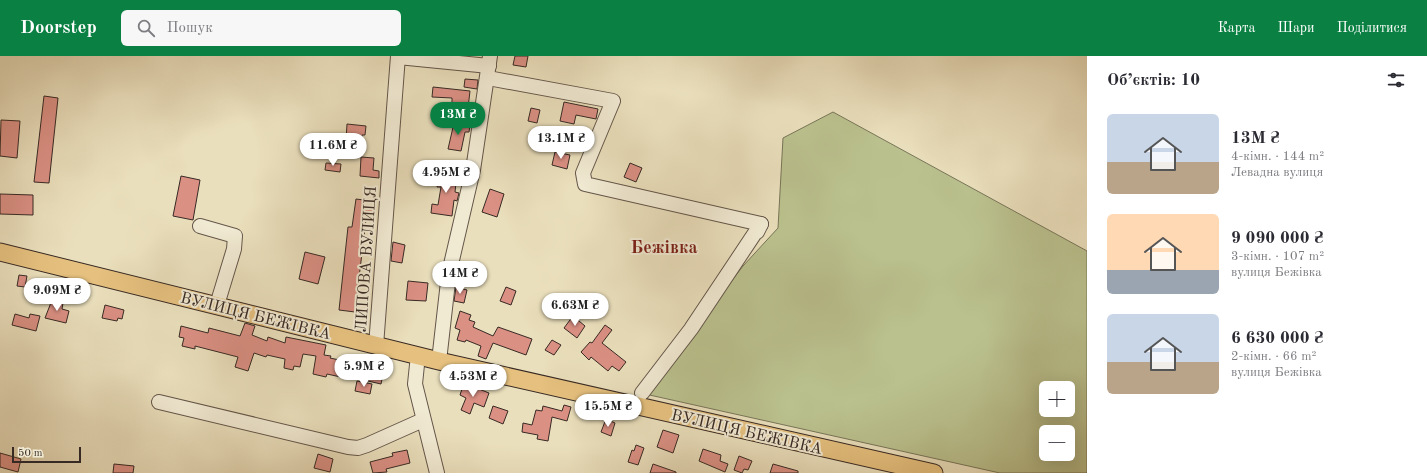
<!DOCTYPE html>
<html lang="uk">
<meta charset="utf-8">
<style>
:root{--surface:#fff;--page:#f7f7f7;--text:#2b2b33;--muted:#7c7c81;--accent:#0b8043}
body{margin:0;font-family:"Old Standard TT",serif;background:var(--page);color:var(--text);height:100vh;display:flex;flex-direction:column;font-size:15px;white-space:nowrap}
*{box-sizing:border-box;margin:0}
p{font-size:13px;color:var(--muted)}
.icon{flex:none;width:22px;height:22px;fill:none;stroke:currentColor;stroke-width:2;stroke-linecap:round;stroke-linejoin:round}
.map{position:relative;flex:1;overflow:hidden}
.details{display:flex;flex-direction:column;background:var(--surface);width:340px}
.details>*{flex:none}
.buttons{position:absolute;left:1039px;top:325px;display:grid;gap:8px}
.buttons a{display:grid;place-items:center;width:36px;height:36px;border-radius:6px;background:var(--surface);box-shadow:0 4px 16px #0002;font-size:20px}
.scale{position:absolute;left:12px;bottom:10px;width:69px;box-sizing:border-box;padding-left:4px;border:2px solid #372924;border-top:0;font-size:11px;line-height:14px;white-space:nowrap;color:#372924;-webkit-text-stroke:3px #f1ead3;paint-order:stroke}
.price{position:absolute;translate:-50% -34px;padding:0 9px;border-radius:14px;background:#fff;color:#222;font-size:13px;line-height:26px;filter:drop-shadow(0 1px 2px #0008)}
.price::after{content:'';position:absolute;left:50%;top:24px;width:12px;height:9px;margin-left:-6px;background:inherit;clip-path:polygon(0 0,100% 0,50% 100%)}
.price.active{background:var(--accent);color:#fff}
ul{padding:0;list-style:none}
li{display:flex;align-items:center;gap:12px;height:100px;padding:0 20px}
li span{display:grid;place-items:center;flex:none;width:112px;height:80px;border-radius:6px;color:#555}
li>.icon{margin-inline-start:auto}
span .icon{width:48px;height:48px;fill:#fffc;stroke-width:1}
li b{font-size:17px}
h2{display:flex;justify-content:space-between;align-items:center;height:48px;padding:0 20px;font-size:17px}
header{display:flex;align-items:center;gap:24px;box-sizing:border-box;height:56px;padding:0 20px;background:var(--accent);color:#fff}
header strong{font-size:19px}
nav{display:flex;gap:22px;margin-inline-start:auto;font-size:14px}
.search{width:280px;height:36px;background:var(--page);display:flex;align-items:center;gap:10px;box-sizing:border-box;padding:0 14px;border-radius:6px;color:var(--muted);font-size:15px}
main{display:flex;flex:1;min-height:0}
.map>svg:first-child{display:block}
.green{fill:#bac18e;stroke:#787559;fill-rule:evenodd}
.building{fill:#db9084;stroke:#372924}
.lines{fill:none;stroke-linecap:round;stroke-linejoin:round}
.minor-casing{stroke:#64564a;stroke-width:16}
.major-casing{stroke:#372924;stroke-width:19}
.minor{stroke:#f1ead3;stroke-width:14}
.major{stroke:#e5c07e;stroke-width:17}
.labels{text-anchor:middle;stroke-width:4;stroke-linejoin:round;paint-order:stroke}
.street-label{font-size:16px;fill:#372924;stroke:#f1ead3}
.quarter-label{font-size:18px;font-weight:bold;fill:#7a1f14;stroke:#f1ead3}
</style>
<header>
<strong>Doorstep</strong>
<div class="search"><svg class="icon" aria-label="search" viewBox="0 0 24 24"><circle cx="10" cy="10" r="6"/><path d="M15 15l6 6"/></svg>Пошук</div>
<nav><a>Карта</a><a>Шари</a><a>Поділитися</a></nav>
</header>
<main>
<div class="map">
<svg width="1087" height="417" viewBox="0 0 1087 417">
<rect width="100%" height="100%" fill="#eadfbc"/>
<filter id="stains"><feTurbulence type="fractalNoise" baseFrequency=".005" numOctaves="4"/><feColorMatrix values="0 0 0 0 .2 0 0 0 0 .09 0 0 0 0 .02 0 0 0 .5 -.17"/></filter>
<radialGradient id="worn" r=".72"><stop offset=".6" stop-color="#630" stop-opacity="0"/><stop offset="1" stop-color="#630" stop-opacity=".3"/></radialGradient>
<!-- green -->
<path class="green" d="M833 56 1087 195V417H1000L645 338 743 210 778 172 783 82ZM1046 332H1068V354H1046ZM1046 376H1068V398H1046Z"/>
<!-- building -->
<g class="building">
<path d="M515 0H528L526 11 513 9Z"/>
<path d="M465 23 478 24 477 33 464 31Z"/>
<path d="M433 31 470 35 468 52 452 50V42L432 41Z"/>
<path d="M44 40 58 42 49 127 34 126Z"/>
<path d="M564 46 598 53 596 63 576 59 574 68 560 65Z"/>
<path d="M531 52 540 54 537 67 528 65Z"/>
<path d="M1 64 20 65 17 102 0 100Z"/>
<path d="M454 67 470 69 469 76H465L461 95 448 93Z"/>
<path d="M347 68 366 70 365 79H362V85L346 84Z"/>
<path d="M555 96 570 99 567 113 552 109Z"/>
<path d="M361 101 374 102 373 114 379 115V122L360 120Z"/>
<path d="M326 107 341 108 340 116 325 114Z"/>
<path d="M630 107 642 112 636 126 624 121Z"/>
<path d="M440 115 457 118 455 136 459 137 457 145 454 144 452 160 431 157 432 148 438 149 441 131H437Z"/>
<path d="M181 120 200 124 193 164 173 160Z"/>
<path d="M490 133 504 138 497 161 482 156Z"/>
<path d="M0 138 33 139V159L0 158Z"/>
<path d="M356 143 364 144 363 149 374 151 373 159H368V163H366L355 256 339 254 348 171H352Z"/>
<path d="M393 186 405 189 402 207 391 205Z"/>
<path d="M305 196 325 201 318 228 299 223Z"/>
<path d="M19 219 27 220 25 231 17 230Z"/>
<path d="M408 225 428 227 426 245 406 244Z"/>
<path d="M456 231 467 234 464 247 454 245Z"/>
<path d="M506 231 516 235 511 249 500 245Z"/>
<path d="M52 244 63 247 62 253 69 255 66 267 45 262Z"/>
<path d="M105 249 124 254 122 263 118 262 117 265 102 262Z"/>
<path d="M460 255 471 259 469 264 475 266 473 271 493 280 498 271 532 283 526 299 493 287 486 303 478 300 481 290 466 284 465 286 457 284 460 274 455 272Z"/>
<path d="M15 258 29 262 30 258 40 260 36 275 12 269Z"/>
<path d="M573 260 585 270 577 282 564 272Z"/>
<path d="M245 267 255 270 252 279 267 285 268 281 285 287 286 281 326 289 324 299 331 300 330 302 353 307 350 323 327 318 326 321 313 318 316 300 303 298 300 311 294 310 293 314 284 312 285 303 267 299 266 301 254 297 248 315 235 311 238 301 195 290V293L182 290 184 282 179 281 181 270 208 277 209 272 240 280Z"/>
<path d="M605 269 612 274 602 287 626 306 619 315 612 310 608 315 591 301 589 304 581 296 590 286 592 287Z"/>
<path d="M552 284 561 289 554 299 545 294Z"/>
<path d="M374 301 386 304 381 328 368 325Z"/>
<path d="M357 325 372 328 370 338 355 335Z"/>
<path d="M464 327 489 337 484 351 474 347 470 358 461 354 466 342 460 339Z"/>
<path d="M564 349 571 351 567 365 552 361 548 385 537 383 538 379 522 376 523 367 532 369 536 354 542 355 543 350 562 355Z"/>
<path d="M493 350 508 355 503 368 489 362Z"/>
<path d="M606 363 615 367 611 380 601 376Z"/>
<path d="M663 374 679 379 673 397 657 391Z"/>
<path d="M636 389 644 392 638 409 628 406 632 394 634 395Z"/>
<path d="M703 393 721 399 720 405 728 408 725 416 699 405Z"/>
<path d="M407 394 410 407 386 413 387 416 373 417 370 406 393 400 392 397Z"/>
<path d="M0 397 21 403 18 416 0 411Z"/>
<path d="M318 398 333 403 330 416 314 412Z"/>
<path d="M739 400 752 405 748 414 744 413 742 417 734 414Z"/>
<path d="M114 408 134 410 133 417H113Z"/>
<path d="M653 408 676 416V417H650Z"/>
<path d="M773 408 798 415V417H770Z"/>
</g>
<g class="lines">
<!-- minor casing -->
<g class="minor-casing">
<g id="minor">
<path d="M398 1 489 10"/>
<path d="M488 22 613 45 583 117 585 128 761 168"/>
<path d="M200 170 235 180 234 193 217 249"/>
<path d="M376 290 398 0"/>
<path d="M418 299 415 328 437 417"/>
<path d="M439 305 449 217 473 114 490 0"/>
<path d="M642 337 691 273 761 168 757 176"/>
<path d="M159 346 348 391 358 392 367 389 423 364"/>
</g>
</g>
<!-- major casing -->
<g class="major-casing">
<path id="major" d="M0 196 439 305 934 417"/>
</g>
<!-- minor -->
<use href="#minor" class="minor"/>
<!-- major -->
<use href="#major" class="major"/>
</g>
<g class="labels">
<!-- street labels -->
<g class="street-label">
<text transform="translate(365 203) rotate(-86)" y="6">ЛИПОВА ВУЛИЦЯ</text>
<text transform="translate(256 259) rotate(14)" y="6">ВУЛИЦЯ БЕЖІВКА</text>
<text transform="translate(747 375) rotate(13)" y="6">ВУЛИЦЯ БЕЖІВКА</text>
</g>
<!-- quarter labels -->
<g class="quarter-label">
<text x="664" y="197">Бежівка</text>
</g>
</g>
<rect width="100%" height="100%" filter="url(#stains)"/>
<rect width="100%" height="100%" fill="url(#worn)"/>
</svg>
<div class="buttons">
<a>+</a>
<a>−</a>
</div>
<div class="scale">50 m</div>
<b class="price active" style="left:458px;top:80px">13M ₴</b>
<b class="price" style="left:561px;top:104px">13.1M ₴</b>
<b class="price" style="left:333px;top:111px">11.6M ₴</b>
<b class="price" style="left:446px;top:138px">4.95M ₴</b>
<b class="price" style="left:460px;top:239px">14M ₴</b>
<b class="price" style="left:57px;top:256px">9.09M ₴</b>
<b class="price" style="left:575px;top:271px">6.63M ₴</b>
<b class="price" style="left:364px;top:332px">5.9M ₴</b>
<b class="price" style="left:473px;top:342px">4.53M ₴</b>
<b class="price" style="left:608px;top:372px">15.5M ₴</b>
</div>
<section class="details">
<h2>Об’єктів: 10<svg class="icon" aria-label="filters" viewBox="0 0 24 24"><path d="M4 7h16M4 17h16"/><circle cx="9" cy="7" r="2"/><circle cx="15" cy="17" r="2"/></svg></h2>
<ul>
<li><span style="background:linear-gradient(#c9d6e8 60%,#b9a48a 0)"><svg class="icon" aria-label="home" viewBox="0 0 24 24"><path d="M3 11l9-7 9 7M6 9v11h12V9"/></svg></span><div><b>13M ₴</b><p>4-кімн. · 144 m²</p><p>Левадна вулиця</p></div></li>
<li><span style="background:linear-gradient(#ffd9b3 70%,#9aa5b1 0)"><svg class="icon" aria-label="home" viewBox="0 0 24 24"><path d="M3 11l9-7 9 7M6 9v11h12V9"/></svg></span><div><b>9 090 000 ₴</b><p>3-кімн. · 107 m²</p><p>вулиця Бежівка</p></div></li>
<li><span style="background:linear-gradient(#c9d6e8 60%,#b9a48a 0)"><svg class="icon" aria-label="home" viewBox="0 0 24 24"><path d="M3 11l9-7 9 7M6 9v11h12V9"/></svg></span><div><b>6 630 000 ₴</b><p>2-кімн. · 66 m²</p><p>вулиця Бежівка</p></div></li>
</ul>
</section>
</main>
